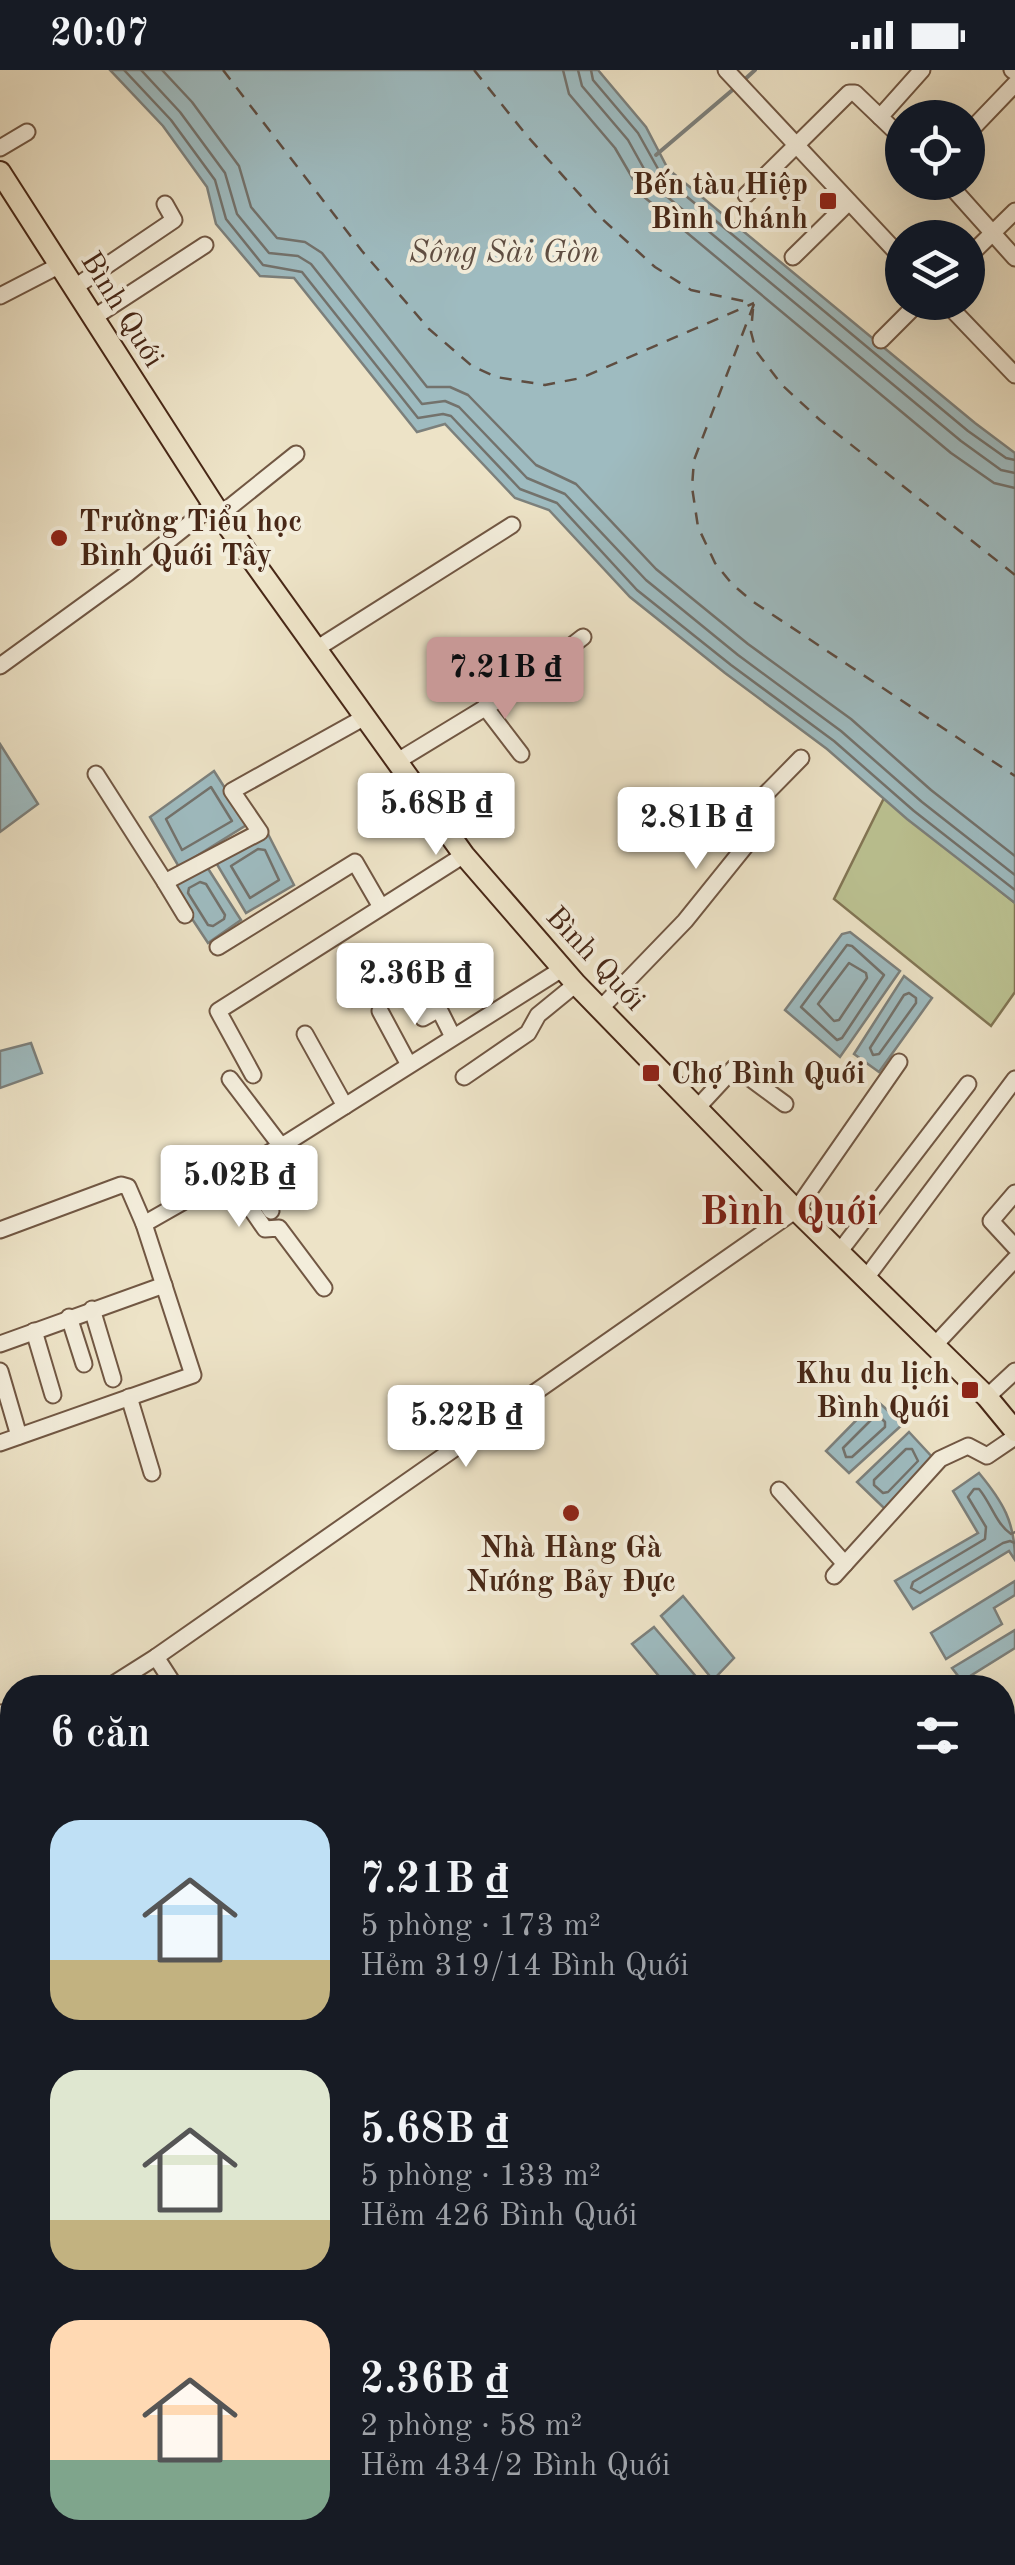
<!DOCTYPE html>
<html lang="vi">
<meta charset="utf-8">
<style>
:root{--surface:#171b24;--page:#20242c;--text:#f1f3f6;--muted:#9ea1a6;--accent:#c59692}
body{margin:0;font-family:"Old Standard TT",serif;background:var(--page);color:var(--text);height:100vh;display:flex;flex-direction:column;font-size:38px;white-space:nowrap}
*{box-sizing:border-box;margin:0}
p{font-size:32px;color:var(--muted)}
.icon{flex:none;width:55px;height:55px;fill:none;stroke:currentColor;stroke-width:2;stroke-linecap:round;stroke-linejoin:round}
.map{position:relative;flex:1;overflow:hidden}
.side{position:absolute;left:0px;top:1605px;width:1015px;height:890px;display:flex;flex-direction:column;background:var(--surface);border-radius:40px 40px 0 0;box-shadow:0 10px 40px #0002}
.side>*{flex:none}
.controls{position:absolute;left:885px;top:30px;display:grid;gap:20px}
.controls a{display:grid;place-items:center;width:100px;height:100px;border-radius:50%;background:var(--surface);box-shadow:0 10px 40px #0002;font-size:50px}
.price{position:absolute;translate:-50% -85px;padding:0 22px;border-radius:10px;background:#fff;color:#222;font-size:32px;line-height:65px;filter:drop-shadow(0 2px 5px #0008)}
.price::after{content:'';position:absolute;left:50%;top:60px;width:30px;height:22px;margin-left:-15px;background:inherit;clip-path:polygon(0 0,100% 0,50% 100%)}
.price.active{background:var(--accent);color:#111}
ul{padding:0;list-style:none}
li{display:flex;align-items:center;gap:30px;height:250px;padding:0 50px}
li span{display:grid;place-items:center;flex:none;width:280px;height:200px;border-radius:30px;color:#555}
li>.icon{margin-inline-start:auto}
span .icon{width:120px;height:120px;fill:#fffc;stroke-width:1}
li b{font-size:42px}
h2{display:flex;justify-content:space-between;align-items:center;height:120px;padding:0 50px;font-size:42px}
.status{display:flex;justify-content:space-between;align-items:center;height:70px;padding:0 50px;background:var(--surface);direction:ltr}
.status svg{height:28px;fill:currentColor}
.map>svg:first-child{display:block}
.green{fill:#bcc393;stroke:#827655;stroke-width:2.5}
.water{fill:#9ebbc0;stroke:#7c807c;stroke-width:2.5}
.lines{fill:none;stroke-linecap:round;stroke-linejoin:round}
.shore{stroke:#73726c;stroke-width:2.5}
.stream{stroke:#7c807c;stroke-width:4}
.ferry{stroke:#5e4d41;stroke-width:2.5;stroke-dasharray:12 10;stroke-linecap:butt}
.minor-casing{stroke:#715743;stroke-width:19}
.major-casing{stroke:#482817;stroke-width:24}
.minor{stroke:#f3eddb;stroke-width:15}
.major{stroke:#ede3c7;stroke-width:20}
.poi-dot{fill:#8f2418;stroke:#f3eddb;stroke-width:4}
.labels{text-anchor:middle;stroke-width:8;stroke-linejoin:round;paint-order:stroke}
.poi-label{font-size:30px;font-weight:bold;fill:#482817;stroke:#f3eddb;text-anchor:end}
.street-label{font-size:30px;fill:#482817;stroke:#f3eddb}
.water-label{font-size:32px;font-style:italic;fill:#5e4d41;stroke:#f3eddb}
.district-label{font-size:40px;font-weight:bold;fill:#7a1f14;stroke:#f3eddb}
</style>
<div class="status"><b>20:07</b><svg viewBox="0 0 49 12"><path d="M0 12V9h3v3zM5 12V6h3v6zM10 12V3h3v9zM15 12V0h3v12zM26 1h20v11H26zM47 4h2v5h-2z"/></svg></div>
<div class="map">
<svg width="1015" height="2495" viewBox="0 0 1015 2495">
<rect width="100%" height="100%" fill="#ede3c7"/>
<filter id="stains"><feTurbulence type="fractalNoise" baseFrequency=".002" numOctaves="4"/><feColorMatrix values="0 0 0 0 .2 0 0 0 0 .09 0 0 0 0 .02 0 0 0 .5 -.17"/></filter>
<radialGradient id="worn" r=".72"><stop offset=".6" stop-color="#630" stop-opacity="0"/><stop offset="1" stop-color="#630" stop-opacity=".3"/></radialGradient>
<!-- green -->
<g class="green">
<path d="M884 728 1015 833V922L991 956 834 829Z"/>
<path d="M1015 2391V2435L1003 2434V2392Z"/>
<path d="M739 2483V2482L858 2483 848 2495H740L736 2490Z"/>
</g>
<!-- water -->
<g class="water">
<path d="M110 0H598L646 57 668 99 975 353 1015 383V833L907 749 827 679 725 603 630 527 549 440 515 428 445 354 417 362 294 208 260 206 216 154 207 117 163 56Z"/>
<path d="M0 674 38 734 0 762Z"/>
<path d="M214 701 248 754 179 797 150 747Z"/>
<path d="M267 762 294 815 246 843 215 791Z"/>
<path d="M207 797 241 850 208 873 171 817Z"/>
<path d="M850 862 900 901 840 987 785 940 842 864Z"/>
<path d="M904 906 932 928 879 1002 854 984Z"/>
<path d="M31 973 42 1003 0 1018V981Z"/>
<path d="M876 1330 903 1354 849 1403 826 1381Z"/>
<path d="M909 1362 934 1389 886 1440 857 1412Z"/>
<path d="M979 1403C1003 1432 1015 1452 1015 1490L1009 1481 913 1539 895 1511 978 1463 953 1421Z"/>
<path d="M1015 1511V1525L994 1538 1002 1554 946 1589 931 1563Z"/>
<path d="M683 1526 734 1588 713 1610 661 1546Z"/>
<path d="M654 1557 704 1616 703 1617H668L632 1574Z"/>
<path d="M1015 1560V1578L962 1611 952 1598Z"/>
<path d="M1015 2048V2113L1003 2115V2050Z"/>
<path d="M1003 2442 1015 2443V2495H942L944 2483 1002 2482Z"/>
<path d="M873 2482H929V2483L928 2495H863Z"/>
<path d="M631 2483V2482L727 2483 722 2495 630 2492Z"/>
</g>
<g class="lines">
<!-- shore -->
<g class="shore">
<path d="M124 0 171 50 215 110 226 149 263 195 302 202 418 348 443 344 451 346 520 419 557 433 637 520 731 595 834 671 914 741 1015 820"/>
<path d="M141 0 180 42 225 103 237 144 269 183 298 186 311 194 422 334 445 331 459 337 527 408 565 424 646 510 738 585 841 661 922 732 1015 805"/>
<path d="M162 0 192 32 239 96 251 137 277 168 305 172 322 183 427 317H450L468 325 536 395 576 414 656 499 748 574 851 649 931 720 1015 786"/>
<path d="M563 0 569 24 615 78 643 126 951 383 994 413 1015 418"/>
<path d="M578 0 582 16 628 70 653 115 961 371 1001 400 1015 403"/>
<path d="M591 0 593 10 638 63 662 106 968 361 1006 388 1015 390"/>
<path d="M211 717 232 751 182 780 166 749Z"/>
<path d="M258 779 265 780 279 810 250 828 231 796Z"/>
<path d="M200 812 206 814 225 845 224 849 213 856 208 855 188 823 189 818Z"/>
<path d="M847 875 852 876 884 905 842 968 837 970 801 937Z"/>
<path d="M849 893 866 903 867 908 839 950 834 951 818 934Z"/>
<path d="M909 923 916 928V933L879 984 873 985 870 978 904 925Z"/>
<path d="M879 1346 885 1352V1357L852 1387H846L843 1378 874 1347Z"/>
<path d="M906 1379H912L918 1391 888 1422 883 1423 874 1415V1410Z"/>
<path d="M1015 1462 1011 1464C996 1454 991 1433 979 1419H974L968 1427 986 1457 985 1469 913 1512 911 1518 920 1523 1003 1473 1010 1471 1015 1473"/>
</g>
<!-- stream -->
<g class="stream">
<path d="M743 11 755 0"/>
<path d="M656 85 736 17"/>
</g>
<!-- ferry -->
<g class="ferry">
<path d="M223 0 362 181 429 259 472 296 496 307 545 315 581 308 754 233"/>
<path d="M474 0 528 67 600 147 655 197 691 220 753 233"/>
<path d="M754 234 694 390 692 417 698 457 715 493 732 514 752 531 1015 706"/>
<path d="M753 239 751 262 756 281 782 315 820 350 1015 505"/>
</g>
<!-- minor casing -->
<g class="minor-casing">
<g id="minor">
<path d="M726 0 902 188"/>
<path d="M1012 0 1015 2"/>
<path d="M880 47 922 0"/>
<path d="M968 63 1015 14"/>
<path d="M0 78 27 62"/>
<path d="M947 112 1015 188"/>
<path d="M746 125 849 23H855L902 68"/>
<path d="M793 187 849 132"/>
<path d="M968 187 1015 141"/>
<path d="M75 217 174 150 165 134"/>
<path d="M0 226 60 195"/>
<path d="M945 232 1015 305"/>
<path d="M93 248 205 175"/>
<path d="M881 270 919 232"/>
<path d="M220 445 296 384"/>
<path d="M316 579 512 455"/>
<path d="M0 596 128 503 213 435"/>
<path d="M485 637 521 684"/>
<path d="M396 692 516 619 583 567"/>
<path d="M96 704 165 812 260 762 232 721 365 647"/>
<path d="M724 727 744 746"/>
<path d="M165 812 185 845"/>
<path d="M218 877 355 792 381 837"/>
<path d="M600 939 685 851 747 774 744 746 801 688"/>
<path d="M380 941 409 995"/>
<path d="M423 948 439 939 453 967"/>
<path d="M305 964 345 1036"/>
<path d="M253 1005 218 941 464 785"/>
<path d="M464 1007 528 963 538 945 576 914"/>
<path d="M230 1009 281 1076"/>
<path d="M698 1037 735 997 785 1034"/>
<path d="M243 1098 271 1141"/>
<path d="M228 1105 265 1159 279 1158 324 1218"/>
<path d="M1015 1123 991 1151 1015 1177"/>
<path d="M0 1160 121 1115 128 1117 144 1154"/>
<path d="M840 1181 968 1014"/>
<path d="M866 1208 1015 1009"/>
<path d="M92 1239 113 1309"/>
<path d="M69 1247 84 1294"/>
<path d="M34 1261 53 1325"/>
<path d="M0 1274 164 1215"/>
<path d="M933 1277 1015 1189"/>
<path d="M0 1301 19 1366"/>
<path d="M129 1327 152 1403"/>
<path d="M987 1327 1015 1301"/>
<path d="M0 1373 193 1305 144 1154 288 1072 562 899"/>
<path d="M779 1420 845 1494"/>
<path d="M834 1506 940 1389 968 1376 987 1386 1015 1367"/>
<path d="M156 1587 176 1618"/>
<path d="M107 1618 156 1587 796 1140 899 992"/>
<path d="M0 1643 12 1642"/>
<path d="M0 1856 12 1860"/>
<path d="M1002 1878 1009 1925"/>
<path d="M1002 2310 1010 2304 1003 2251 1015 2204"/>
</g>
</g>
<!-- major casing -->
<g class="major-casing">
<path id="major" d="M0 102 220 445 464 785 576 914 796 1140 987 1327 1015 1361"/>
</g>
<!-- minor -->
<use href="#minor" class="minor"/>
<!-- major -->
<use href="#major" class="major"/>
</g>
<!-- markers -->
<g class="poi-dot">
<rect x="818" y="121" width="20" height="20" rx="5"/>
<circle cx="59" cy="468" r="10"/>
<rect x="641" y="993" width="20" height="20" rx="5"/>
<rect x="960" y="1310" width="20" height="20" rx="5"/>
<circle cx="571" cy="1443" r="10"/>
</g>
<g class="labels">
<!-- poi labels -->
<g class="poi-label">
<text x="808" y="124">Bến tàu Hiệp<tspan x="808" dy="34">Bình Chánh</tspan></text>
<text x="79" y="461" text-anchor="start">Trường Tiểu học<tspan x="79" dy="34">Bình Quới Tây</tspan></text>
<text x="671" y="1013" text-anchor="start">Chợ Bình Quới</text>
<text x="950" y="1313">Khu du lịch<tspan x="950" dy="34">Bình Quới</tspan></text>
<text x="571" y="1487" text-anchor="middle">Nhà Hàng Gà<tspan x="571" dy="34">Nướng Bảy Đực</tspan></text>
</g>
<!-- street labels -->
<g class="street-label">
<text transform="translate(123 239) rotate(58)" y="10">Bình Quới</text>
<text transform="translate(596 888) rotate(47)" y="10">Bình Quới</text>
</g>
<!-- water labels -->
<g class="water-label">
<text x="504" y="192">Sông Sài Gòn</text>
</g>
<!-- district labels -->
<g class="district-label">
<text x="789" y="1154">Bình Quới</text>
</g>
</g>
<rect width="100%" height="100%" filter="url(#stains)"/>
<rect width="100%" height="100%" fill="url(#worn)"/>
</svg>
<div class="controls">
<a><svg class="icon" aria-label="locate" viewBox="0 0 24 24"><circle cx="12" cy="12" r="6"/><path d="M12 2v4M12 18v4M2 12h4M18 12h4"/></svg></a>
<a><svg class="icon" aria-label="layers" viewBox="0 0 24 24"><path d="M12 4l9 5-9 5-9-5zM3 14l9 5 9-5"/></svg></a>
</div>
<b class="price active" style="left:505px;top:652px">7.21B ₫</b>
<b class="price" style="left:436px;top:788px">5.68B ₫</b>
<b class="price" style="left:696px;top:802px">2.81B ₫</b>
<b class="price" style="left:415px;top:958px">2.36B ₫</b>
<b class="price" style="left:239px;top:1160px">5.02B ₫</b>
<b class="price" style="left:466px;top:1400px">5.22B ₫</b>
<section class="side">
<h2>6 căn<svg class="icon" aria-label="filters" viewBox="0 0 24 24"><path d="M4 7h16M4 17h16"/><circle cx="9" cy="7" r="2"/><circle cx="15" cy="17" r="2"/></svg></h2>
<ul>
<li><span style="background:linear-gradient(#bfe0f5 70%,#c2b280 0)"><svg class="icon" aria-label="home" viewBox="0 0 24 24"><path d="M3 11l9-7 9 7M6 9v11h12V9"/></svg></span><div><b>7.21B ₫</b><p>5 phòng · 173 m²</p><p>Hẻm 319/14 Bình Quới</p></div></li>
<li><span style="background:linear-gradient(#dfe7d0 75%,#c2b280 0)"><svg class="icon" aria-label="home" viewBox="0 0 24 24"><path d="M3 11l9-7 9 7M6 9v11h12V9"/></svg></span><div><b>5.68B ₫</b><p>5 phòng · 133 m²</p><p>Hẻm 426 Bình Quới</p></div></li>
<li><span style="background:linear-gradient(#ffd9b3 70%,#7fa58c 0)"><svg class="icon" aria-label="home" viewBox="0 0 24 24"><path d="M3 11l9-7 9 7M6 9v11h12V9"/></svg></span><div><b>2.36B ₫</b><p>2 phòng · 58 m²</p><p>Hẻm 434/2 Bình Quới</p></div></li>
</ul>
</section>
</div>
